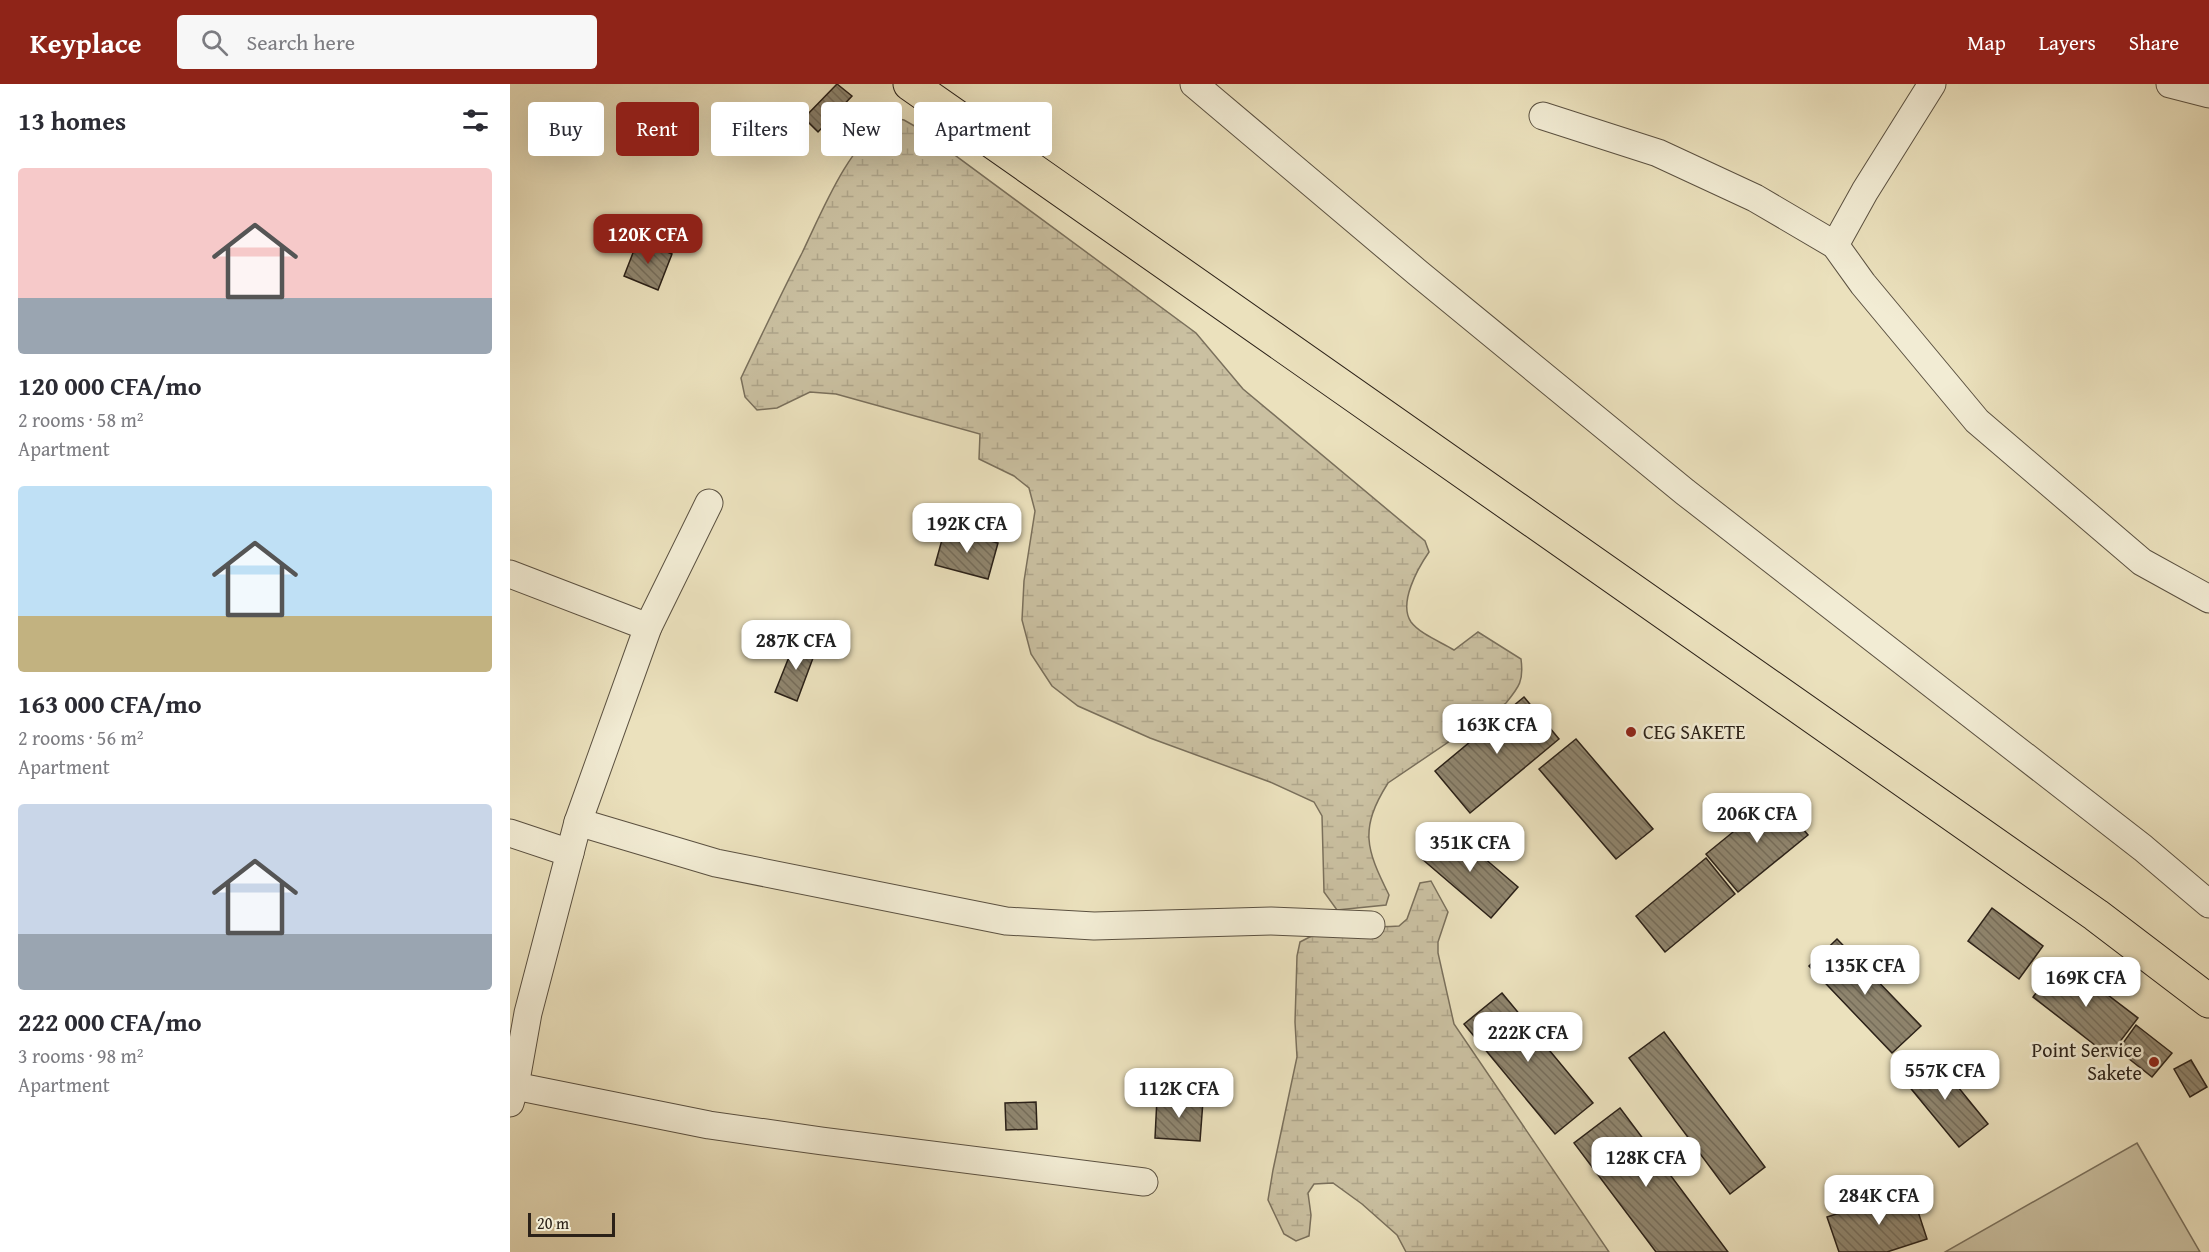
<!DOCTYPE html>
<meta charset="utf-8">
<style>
:root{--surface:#fff;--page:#f7f7f7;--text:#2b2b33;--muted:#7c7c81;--accent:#8f2418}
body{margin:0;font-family:"Gentium Book Plus",serif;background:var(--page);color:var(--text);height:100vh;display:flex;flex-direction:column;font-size:22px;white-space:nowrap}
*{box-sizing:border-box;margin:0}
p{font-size:20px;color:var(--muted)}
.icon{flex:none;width:33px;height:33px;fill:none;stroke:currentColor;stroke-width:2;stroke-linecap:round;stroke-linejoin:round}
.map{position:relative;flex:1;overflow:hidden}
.drawer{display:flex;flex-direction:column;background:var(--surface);width:510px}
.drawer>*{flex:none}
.guide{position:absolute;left:18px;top:18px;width:570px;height:54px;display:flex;gap:12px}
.scale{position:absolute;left:18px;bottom:15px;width:87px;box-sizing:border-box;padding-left:6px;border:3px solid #2b2118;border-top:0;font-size:16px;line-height:21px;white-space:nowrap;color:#2b2118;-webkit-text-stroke:4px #f2ecd4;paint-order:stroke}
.price{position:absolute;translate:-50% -51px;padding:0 14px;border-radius:12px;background:#fff;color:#222;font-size:20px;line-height:39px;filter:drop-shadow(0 2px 3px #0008)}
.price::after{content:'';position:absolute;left:50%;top:36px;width:18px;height:14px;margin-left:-9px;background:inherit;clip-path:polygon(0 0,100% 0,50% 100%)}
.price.current{background:var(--accent);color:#fff}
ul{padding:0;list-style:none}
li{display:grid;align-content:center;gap:12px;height:318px;padding:0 18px}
li span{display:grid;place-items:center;height:186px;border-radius:6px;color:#555}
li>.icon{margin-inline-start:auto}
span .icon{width:108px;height:108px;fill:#fffc;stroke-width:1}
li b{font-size:26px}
h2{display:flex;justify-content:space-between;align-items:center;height:72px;padding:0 18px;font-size:26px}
.pill{padding:0 21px;border-radius:6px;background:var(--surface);box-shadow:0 6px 24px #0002;font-size:21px;line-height:54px}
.pill.current{background:var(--accent);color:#fff}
header{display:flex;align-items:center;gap:36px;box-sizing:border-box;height:84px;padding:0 30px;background:var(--accent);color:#fff}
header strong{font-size:28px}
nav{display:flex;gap:33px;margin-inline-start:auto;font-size:21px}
.search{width:420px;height:54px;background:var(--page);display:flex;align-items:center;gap:15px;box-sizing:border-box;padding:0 21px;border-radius:6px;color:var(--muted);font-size:22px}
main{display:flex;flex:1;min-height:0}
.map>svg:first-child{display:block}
.grass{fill:#cac0a1;stroke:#7a705c;stroke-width:1.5}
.wetland{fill:url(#wetland-marsh);stroke:#7a705c;stroke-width:1.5}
.building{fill:url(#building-back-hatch);stroke:#2b2118;stroke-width:1.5}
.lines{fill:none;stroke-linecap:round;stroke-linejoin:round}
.minor-casing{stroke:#5b5141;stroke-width:29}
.primary-casing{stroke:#2b2118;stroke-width:35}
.minor{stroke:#f2ecd4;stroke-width:27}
.primary{stroke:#ebe1bd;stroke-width:33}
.poi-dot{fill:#8f2418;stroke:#f2ecd4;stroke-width:2}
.labels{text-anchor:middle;stroke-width:5;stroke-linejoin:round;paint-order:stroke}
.poi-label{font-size:20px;fill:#2b2118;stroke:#f2ecd4;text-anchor:start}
</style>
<header>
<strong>Keyplace</strong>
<div class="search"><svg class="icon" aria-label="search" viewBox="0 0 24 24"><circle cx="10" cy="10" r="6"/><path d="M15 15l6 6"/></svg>Search here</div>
<nav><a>Map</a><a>Layers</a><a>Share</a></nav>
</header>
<main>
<section class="drawer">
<h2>13 homes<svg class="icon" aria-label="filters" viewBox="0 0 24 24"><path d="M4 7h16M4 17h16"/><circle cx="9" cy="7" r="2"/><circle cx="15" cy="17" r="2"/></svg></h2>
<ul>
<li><span style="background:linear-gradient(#f6c9c9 70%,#9aa5b1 0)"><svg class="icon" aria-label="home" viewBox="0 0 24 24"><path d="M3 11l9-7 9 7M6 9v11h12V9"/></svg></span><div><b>120 000 CFA/mo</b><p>2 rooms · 58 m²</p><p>Apartment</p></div></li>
<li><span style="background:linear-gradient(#bfe0f5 70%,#c2b280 0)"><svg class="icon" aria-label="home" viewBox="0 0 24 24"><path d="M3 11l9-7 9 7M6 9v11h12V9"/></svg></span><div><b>163 000 CFA/mo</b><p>2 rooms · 56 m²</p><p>Apartment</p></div></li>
<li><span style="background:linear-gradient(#c9d6e8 70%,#9aa5b1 0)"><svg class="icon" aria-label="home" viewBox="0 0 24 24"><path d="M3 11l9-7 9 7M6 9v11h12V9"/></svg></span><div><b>222 000 CFA/mo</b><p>3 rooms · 98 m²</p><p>Apartment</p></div></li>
</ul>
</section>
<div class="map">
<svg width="1699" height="1168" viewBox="0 0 1699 1168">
<defs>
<pattern id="wetland-marsh" width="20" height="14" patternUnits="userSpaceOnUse" patternTransform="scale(1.5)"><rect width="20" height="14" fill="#cac0a1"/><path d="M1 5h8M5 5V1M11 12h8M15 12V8" fill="none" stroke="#aea58a"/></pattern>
<pattern id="building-back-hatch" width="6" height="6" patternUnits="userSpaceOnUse" patternTransform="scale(1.5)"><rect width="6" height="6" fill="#8f856e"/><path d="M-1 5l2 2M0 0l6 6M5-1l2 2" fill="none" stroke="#756c59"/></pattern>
</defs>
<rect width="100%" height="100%" fill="#ebe1bd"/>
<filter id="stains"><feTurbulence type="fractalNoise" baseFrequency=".00333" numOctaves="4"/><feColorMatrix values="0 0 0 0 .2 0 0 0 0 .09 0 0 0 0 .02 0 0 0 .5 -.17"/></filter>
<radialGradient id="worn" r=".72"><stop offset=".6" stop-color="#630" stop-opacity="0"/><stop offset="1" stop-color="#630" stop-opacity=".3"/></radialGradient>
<!-- grass -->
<path class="grass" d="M1627 1059 1690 1168H1435Z"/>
<!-- wetland -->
<g class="wetland">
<path d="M378 33 394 36 408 44 686 249 733 305 915 457 919 468C908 484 888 519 901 538 910 550 931 558 944 566L968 548 1011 575C1014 597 1009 603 996 619L878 699C849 745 856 765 879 811L876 821 827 826 814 808 812 732 804 718 760 698 640 654 568 622 542 602 521 570 512 536 514 497 525 427 519 404 504 392 469 375 470 350 326 310 300 308 267 324 247 326 235 313 231 294C251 252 271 210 292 169 315 121 336 67 378 33Z"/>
<path d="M921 797 938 828 928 858V869L944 940 1099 1168H896L887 1151 852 1120 823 1099 804 1100 798 1109 801 1131 799 1152 786 1157 774 1150 758 1116 763 1086 787 973 785 938 787 872 790 858C819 841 856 844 889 842L897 835 910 799Z"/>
</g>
<!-- building -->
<g class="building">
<path d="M327 0 342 12 308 48 294 34Z"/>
<path d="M128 156 162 170 148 206 114 192Z"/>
<path d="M435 445 488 459 478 495 425 481Z"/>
<path d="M285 558 306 566 287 617 265 608Z"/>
<path d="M1014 613 1049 655 960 729 925 687Z"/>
<path d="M1066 655 1143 745 1106 775 1029 685Z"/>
<path d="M1266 713 1298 751 1228 808 1196 770Z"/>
<path d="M939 744 1008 803 981 834 912 775Z"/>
<path d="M1196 774 1225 810 1155 868 1126 832Z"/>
<path d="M1482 824 1533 862 1509 895 1458 857Z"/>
<path d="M1327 855 1411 942 1382 969 1299 882Z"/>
<path d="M1552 876 1628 934 1599 972 1523 913Z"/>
<path d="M992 909 1083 1019 1045 1050 954 940Z"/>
<path d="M1626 941 1662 969 1642 993 1608 966Z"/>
<path d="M1154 948 1255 1083 1220 1110 1119 974Z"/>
<path d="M1422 971 1478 1040 1449 1063 1393 995Z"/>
<path d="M1681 976 1697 1003 1680 1013 1664 985Z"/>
<path d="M647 1014 693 1017 690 1057 645 1054Z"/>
<path d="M526 1018 527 1045 496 1046 495 1019Z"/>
<path d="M1110 1024 1218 1168H1146L1064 1059Z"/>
<path d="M1401 1106 1417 1155 1377 1168H1329L1317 1133Z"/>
</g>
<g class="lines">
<!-- minor casing -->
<g class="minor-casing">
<g id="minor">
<path d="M684 0 908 189 1175 408 1633 764 1699 820"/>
<path d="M1660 0 1699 10"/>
<path d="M1033 32 1148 69 1245 114 1325 161 1353 200 1467 337 1632 478 1699 515"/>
<path d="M1325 161 1355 107 1422 0"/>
<path d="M0 490 138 543"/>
<path d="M68 738 206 779 496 837 584 842 761 837 861 841"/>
<path d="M0 749 60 769"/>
<path d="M5 1002 199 1041 312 1057 634 1098"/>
<path d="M0 1019 5 1002 18 929 68 738 138 543 199 419"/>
</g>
</g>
<!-- primary casing -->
<g class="primary-casing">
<path id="primary" d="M400 0 1586 831 1699 917"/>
</g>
<!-- minor -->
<use href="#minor" class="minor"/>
<!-- primary -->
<use href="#primary" class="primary"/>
</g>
<!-- markers -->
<g class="poi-dot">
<circle cx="1121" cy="648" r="6"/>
<circle cx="1644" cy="978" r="6"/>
</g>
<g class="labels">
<!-- poi labels -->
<g class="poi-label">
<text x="1133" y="655">CEG SAKETE</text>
<text x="1632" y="973" text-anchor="end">Point Service<tspan x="1632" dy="23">Sakete</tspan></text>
</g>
</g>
<rect width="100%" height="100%" filter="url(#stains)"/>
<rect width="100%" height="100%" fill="url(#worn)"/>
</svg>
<div class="scale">20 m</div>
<b class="price current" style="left:138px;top:181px">120K CFA</b>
<b class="price" style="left:457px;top:470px">192K CFA</b>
<b class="price" style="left:286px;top:587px">287K CFA</b>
<b class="price" style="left:987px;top:671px">163K CFA</b>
<b class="price" style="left:1247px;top:760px">206K CFA</b>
<b class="price" style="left:960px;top:789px">351K CFA</b>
<b class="price" style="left:1355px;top:912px">135K CFA</b>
<b class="price" style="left:1576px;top:924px">169K CFA</b>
<b class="price" style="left:1018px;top:979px">222K CFA</b>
<b class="price" style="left:1435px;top:1017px">557K CFA</b>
<b class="price" style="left:669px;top:1035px">112K CFA</b>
<b class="price" style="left:1136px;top:1104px">128K CFA</b>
<b class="price" style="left:1369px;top:1142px">284K CFA</b>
<div class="guide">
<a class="pill">Buy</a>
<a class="pill current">Rent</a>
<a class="pill">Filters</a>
<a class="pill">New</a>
<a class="pill">Apartment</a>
</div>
</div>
</main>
